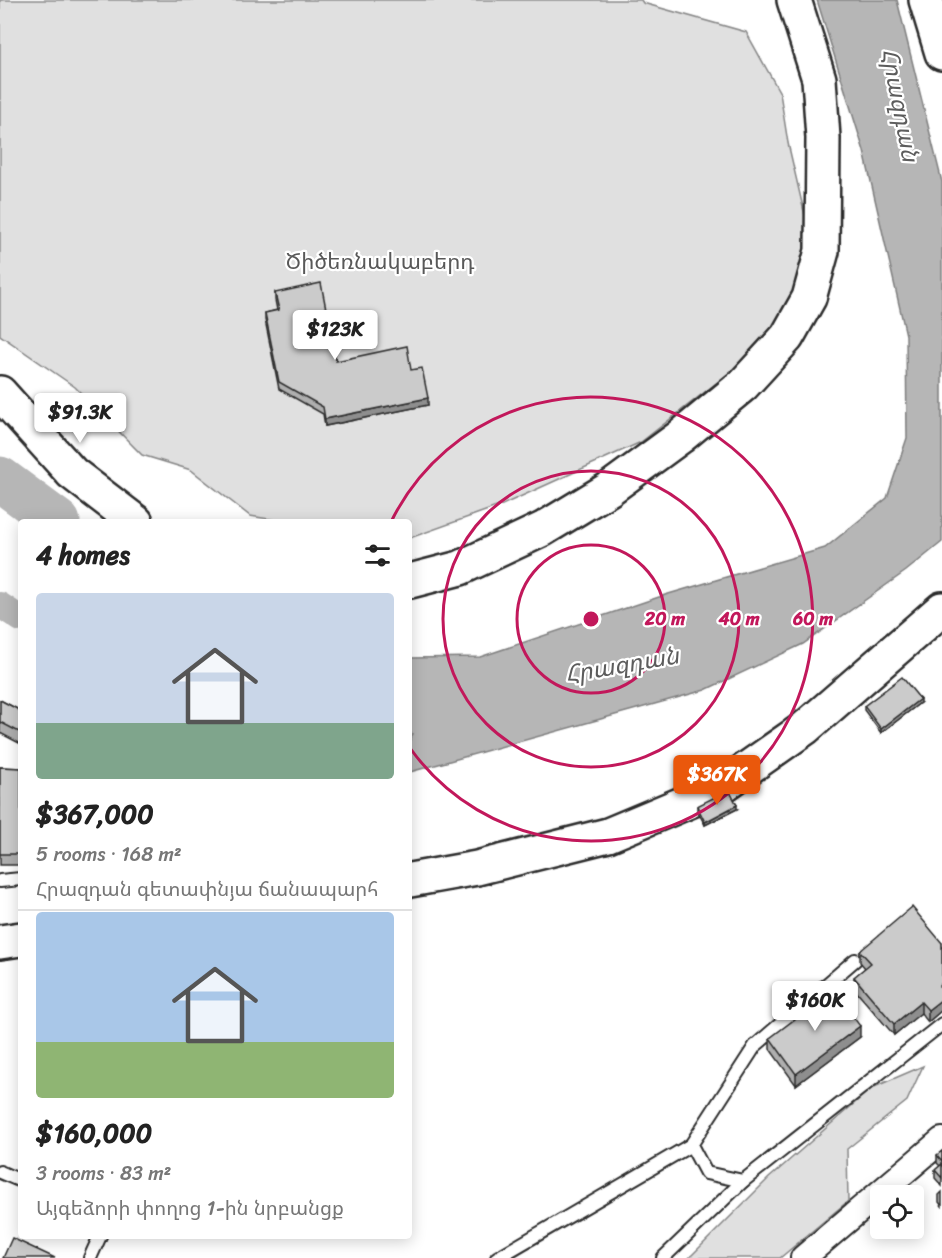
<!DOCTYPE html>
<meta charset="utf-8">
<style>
:root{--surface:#fff;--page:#f2f2f2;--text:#222;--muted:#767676;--line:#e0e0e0;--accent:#ea580c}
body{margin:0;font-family:Sriracha,"Noto Sans Armenian",sans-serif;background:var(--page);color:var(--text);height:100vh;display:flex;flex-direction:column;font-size:22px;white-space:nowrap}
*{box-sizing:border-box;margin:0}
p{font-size:20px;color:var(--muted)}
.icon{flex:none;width:33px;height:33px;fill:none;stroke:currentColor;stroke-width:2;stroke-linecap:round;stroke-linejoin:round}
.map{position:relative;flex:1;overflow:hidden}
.panel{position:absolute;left:18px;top:519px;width:394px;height:720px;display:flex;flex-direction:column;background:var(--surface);border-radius:6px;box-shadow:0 3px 15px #0003}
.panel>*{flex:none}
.tools{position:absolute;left:870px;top:1185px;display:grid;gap:12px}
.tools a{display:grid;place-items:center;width:54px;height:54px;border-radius:6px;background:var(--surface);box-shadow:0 3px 15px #0003;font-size:30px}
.price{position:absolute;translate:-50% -51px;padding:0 14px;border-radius:6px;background:#fff;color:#222;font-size:20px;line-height:39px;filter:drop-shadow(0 2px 3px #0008)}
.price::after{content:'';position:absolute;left:50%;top:36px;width:18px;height:14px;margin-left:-9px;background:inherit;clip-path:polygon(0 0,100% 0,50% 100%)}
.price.on{background:var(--accent);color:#fff}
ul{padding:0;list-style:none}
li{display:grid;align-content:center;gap:12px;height:318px;padding:0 18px}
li+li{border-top:2px solid var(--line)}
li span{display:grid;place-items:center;height:186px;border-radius:6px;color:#555}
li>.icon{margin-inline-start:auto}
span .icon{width:108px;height:108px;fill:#fffc;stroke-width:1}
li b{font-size:26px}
h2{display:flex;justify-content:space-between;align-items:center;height:72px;padding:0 18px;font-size:26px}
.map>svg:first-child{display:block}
.green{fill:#e0e0e0;stroke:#868686;stroke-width:1.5}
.water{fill:#b6b6b6;stroke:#7e7e7e;stroke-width:1.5}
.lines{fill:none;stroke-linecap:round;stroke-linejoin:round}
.canal{stroke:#b6b6b6;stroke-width:26}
.river{stroke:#b6b6b6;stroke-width:45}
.lane-casing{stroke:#2b2b2b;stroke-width:16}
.street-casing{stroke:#2b2b2b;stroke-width:28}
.secondary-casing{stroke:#2b2b2b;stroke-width:38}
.lane{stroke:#fff;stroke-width:12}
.street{stroke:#fff;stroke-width:24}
.secondary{stroke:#fff;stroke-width:33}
.wall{fill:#afafaf;stroke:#2b2b2b;stroke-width:1.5}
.shaded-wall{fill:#8e8e8e;stroke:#2b2b2b;stroke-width:1.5}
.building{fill:#cbcbcb;stroke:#2b2b2b;stroke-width:1.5}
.ring{fill:none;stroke:#c2185b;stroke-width:3}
.labels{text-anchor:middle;stroke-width:4.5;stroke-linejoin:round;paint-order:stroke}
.park-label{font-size:22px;fill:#585858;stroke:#fff}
.water-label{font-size:24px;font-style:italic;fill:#5c5c5c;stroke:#fff}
.centre{fill:#c2185b;stroke:#fff;stroke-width:3}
.ring-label{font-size:18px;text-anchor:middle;font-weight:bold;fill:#c2185b;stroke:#fff;stroke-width:4.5;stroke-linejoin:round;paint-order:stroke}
</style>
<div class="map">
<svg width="942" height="1258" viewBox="0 0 942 1258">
<rect width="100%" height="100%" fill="#fff"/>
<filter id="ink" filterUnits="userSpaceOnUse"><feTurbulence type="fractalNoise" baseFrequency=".0167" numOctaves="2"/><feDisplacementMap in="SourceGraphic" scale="12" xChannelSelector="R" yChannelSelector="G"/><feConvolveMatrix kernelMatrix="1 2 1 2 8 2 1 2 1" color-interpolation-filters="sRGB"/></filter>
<g filter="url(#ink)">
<!-- green -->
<g class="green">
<path d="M0 0H641L643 3 746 32 780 93 788 143 815 259 762 347 641 442 502 505 410 538V522H288L250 516 191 470 142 455 75 387 0 335Z"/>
<path d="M923 1066 907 1101 847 1149 848 1201 780 1258H689L769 1178 872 1088Z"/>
</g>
<!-- water -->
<path class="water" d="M817 0H897L942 182V542L906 571 803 644 705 690 410 772V738L413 734 410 733V658L480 657 665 595 825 548 887 498 907 438 906 335 864 151Z"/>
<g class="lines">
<!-- canal -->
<path class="canal" d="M0 605 21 619"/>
<!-- river -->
<path class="river" d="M0 479 58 522"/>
<!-- lane casing -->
<g class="lane-casing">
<g id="lane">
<path d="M0 881 21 879"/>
<path d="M0 1172 21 1181"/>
<path d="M743 1181 706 1173 691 1145 755 1046 855 960"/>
<path d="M90 1258 100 1236"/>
<path d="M497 1258 691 1145"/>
<path d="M663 1258 743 1181 942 1024"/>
</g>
</g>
<!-- street casing -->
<g class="street-casing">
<path id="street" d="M803 1258 942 1140"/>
</g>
<!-- secondary casing -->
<g class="secondary-casing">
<g id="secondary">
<path d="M926 0 942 53"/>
<path d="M0 393 72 473 136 522"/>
<path d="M410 581 460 568 543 529 609 489 680 437 743 385 787 337 809 298 822 251 823 138 819 79 794 0"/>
<path d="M410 880 477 868 608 835 718 789 805 728 942 609"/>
<path d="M0 942 21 939"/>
</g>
</g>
<!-- lane -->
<use href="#lane" class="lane"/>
<!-- street -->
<use href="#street" class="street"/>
<!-- secondary -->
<use href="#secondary" class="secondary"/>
</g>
<!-- wall -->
<g class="wall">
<path d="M275 293 336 361 411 370 428 405 325 426 323 414 279 389 265 320V313L277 310 275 300Z"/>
<path d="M0 700 21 711V744L0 733Z"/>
<path d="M920 703 881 733 864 710V706Z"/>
<path d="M0 767 21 768V865H0Z"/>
<path d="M697 806 737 809 705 825 697 810Z"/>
<path d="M942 943V1010L928 1022 921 1013 894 1035 854 989V977L865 968 860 962V951Z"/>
<path d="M860 1037 796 1085 770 1049V1038Z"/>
<path d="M942 1151V1186L935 1178V1170L940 1166 937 1163V1155Z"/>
<path d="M942 1192V1206L939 1202V1195Z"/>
</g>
<!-- shaded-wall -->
<g class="shaded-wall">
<path d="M428 398V405L325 426V419Z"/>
<path d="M920 699V703L881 733V729Z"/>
<path d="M737 805V809L705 825V822Z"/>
<path d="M942 999V1010L928 1022V1010Z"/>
<path d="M921 1002V1013L894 1035V1024Z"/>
<path d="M860 1026V1037L796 1085V1074Z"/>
</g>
<!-- building -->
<g class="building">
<path d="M321 283 336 361 407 346 411 370 422 368 428 398 325 419 323 407 279 382 265 313 279 310 275 293Z"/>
<path d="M902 677 920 699 881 729 864 706Z"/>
<path d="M0 700 21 711V733L0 722Z"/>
<path d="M0 767 21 768V854H0Z"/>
<path d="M729 790 737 805 705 822 697 806Z"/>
<path d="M912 907 942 943V983L939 986 942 989V999L928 1010 921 1002 894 1024 854 977 871 963 860 951Z"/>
<path d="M833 990 860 1026 796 1074 770 1038Z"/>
<path d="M942 1151V1161L937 1155Z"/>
<path d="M942 1164V1178L935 1170Z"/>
<path d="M12 1238 55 1258H3Z"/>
</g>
</g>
<!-- distance rings -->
<g class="ring">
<circle cx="591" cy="619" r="74"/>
<circle cx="591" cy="619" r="148"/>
<path d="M391 522A222 222 0 1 1 410 748"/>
</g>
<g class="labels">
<!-- park labels -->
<g class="park-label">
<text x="380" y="269">Ծիծեռնակաբերդ</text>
</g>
<!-- water labels -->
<g class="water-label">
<text transform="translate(900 105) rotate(79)" y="8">Հրազդան</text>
<text transform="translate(622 665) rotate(-10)" y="8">Հրազդան</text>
</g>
</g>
<circle cx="591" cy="619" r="9" class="centre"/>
<g class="ring-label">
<text x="665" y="625">20 m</text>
<text x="739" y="625">40 m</text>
<text x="813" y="625">60 m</text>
</g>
</svg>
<div class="tools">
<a><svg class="icon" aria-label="locate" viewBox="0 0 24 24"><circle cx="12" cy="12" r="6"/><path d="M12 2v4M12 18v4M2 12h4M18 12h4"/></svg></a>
</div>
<b class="price" style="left:335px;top:361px">$123K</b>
<b class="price" style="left:80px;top:444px">$91.3K</b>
<b class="price on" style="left:717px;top:806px">$367K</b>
<b class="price" style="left:815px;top:1032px">$160K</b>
<section class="panel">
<h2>4 homes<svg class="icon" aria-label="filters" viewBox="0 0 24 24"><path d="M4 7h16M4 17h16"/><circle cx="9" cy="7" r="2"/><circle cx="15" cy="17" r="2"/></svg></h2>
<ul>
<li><span style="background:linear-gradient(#c9d6e8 70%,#7fa58c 0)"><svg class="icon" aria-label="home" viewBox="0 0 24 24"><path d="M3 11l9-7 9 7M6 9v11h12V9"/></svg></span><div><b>$367,000</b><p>5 rooms · 168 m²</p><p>Հրազդան գետափնյա ճանապարհ</p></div></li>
<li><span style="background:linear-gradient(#a9c7e8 70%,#8fb573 0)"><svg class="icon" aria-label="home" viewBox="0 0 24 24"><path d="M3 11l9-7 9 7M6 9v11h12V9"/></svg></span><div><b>$160,000</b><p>3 rooms · 83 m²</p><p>Այգեձորի փողոց 1-ին նրբանցք</p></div></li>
</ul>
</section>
</div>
